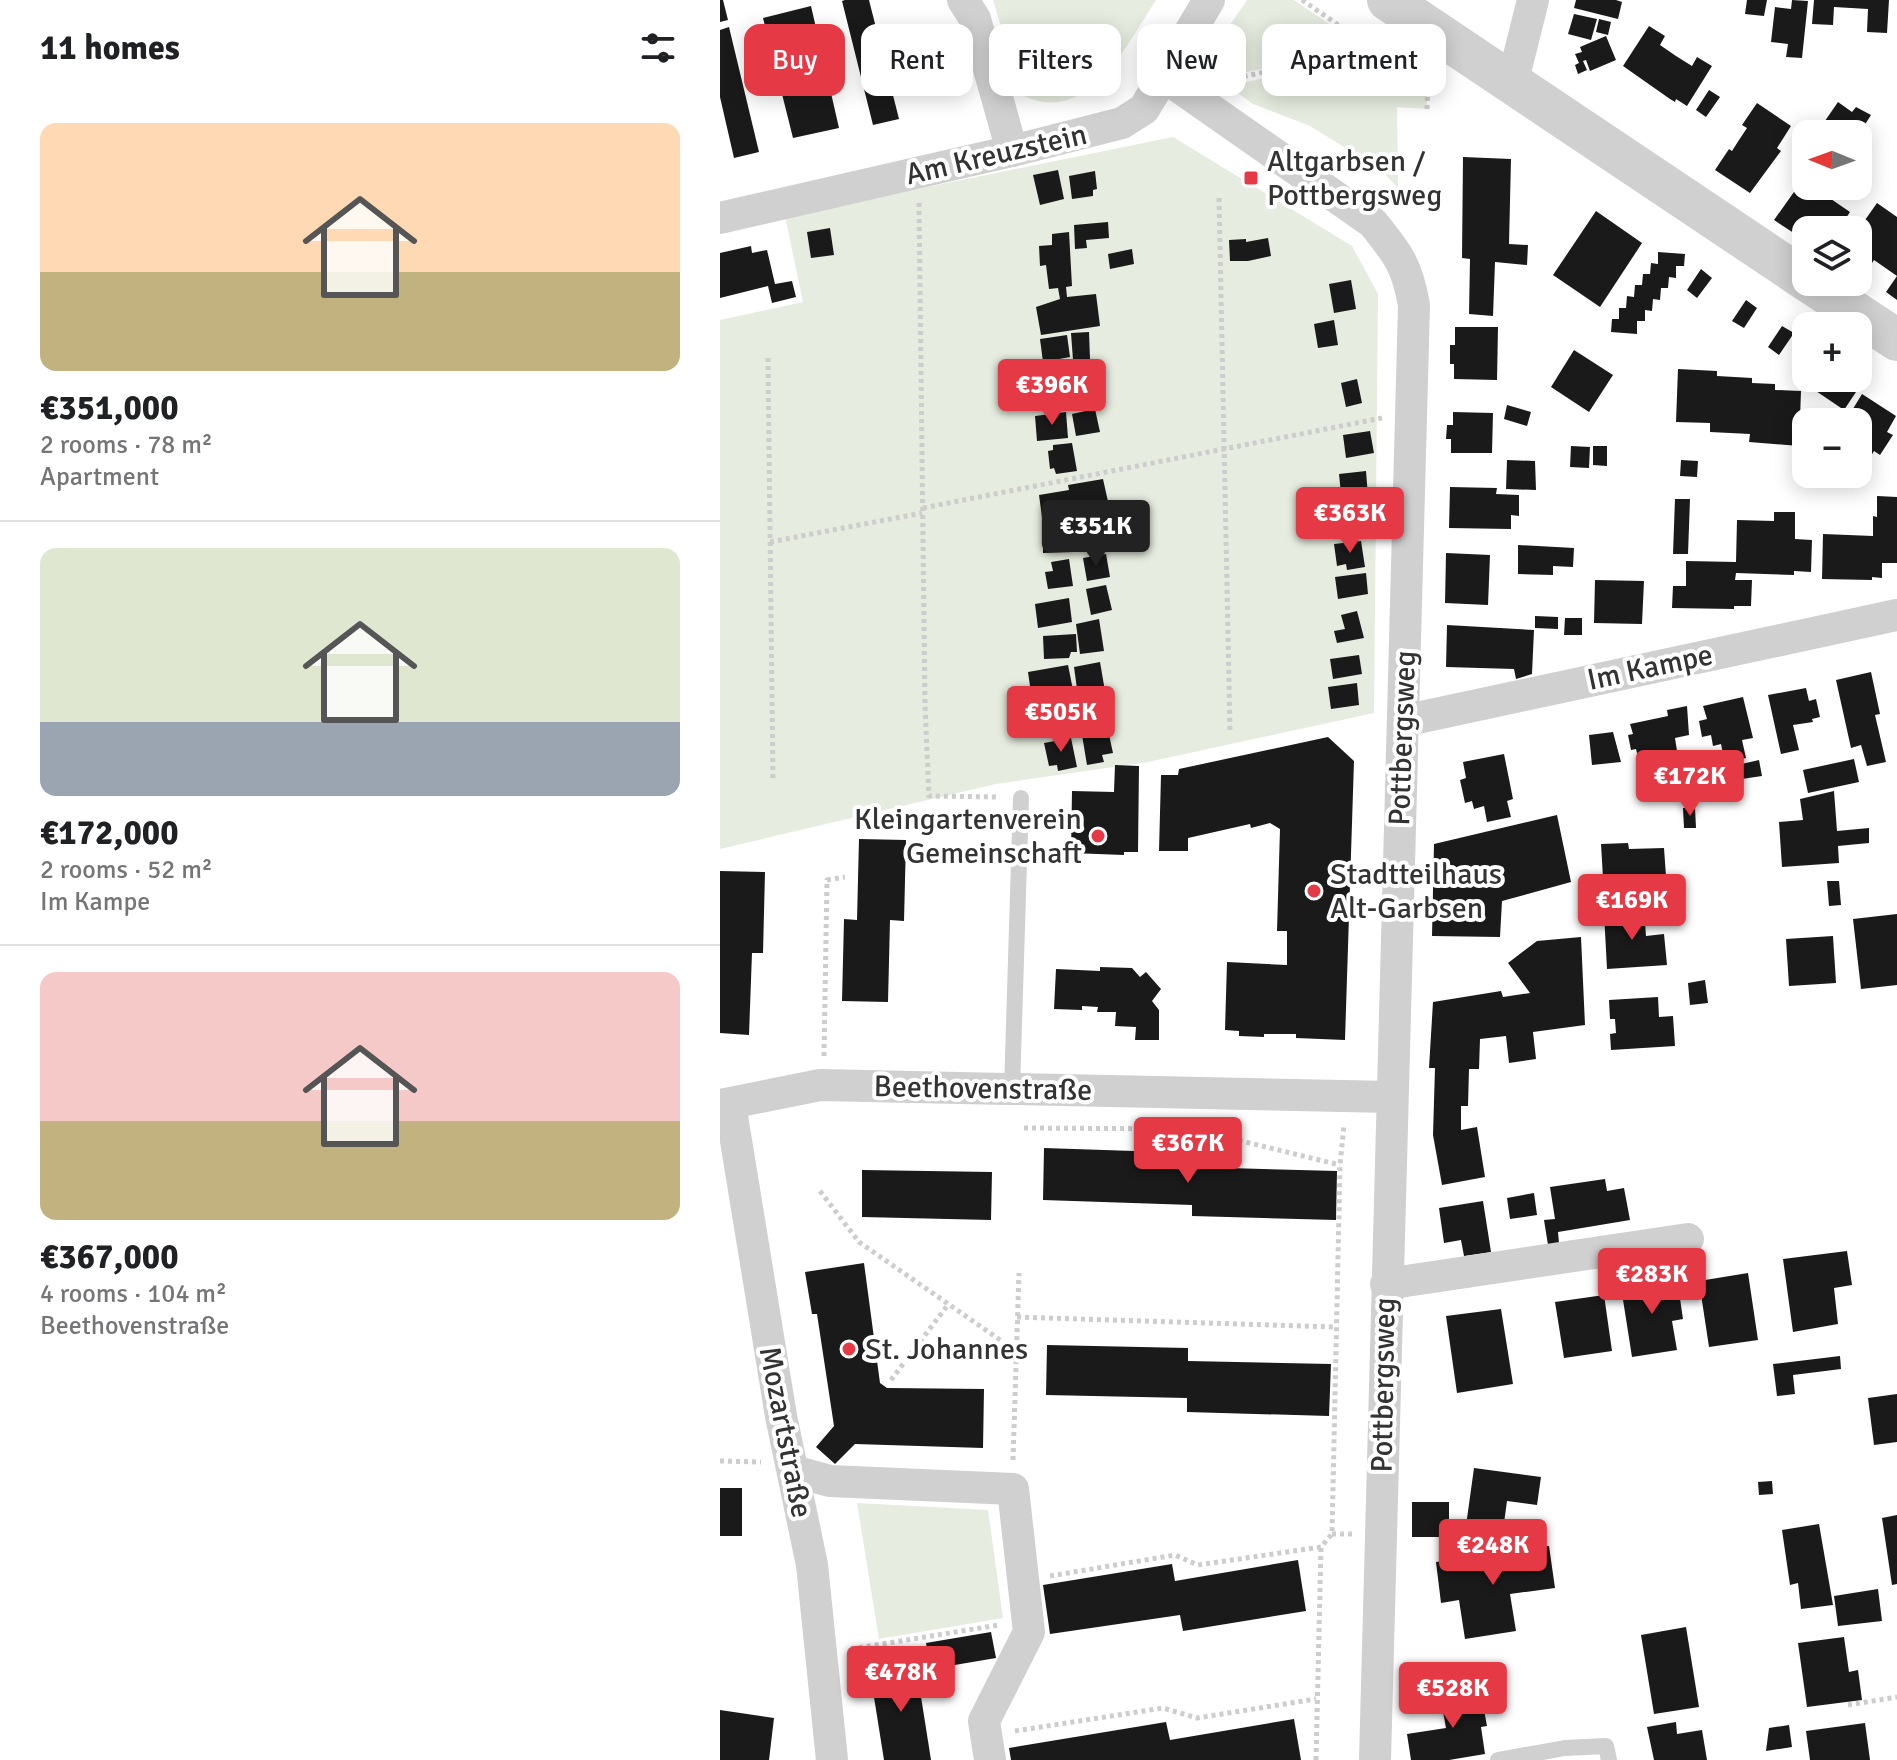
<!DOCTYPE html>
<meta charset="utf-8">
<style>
:root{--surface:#fff;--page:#f2f2f2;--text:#202124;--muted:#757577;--line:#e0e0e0;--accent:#e63946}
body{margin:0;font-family:Signika,sans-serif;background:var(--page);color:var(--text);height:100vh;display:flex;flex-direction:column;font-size:30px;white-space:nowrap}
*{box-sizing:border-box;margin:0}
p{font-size:26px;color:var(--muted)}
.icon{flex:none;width:44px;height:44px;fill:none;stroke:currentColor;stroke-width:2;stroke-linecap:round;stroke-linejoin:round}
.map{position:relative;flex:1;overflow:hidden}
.side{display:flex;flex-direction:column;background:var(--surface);width:720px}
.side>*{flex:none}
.top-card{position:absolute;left:24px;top:24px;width:760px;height:72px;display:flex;gap:16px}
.needle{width:52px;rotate:271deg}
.fabs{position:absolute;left:1072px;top:120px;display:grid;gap:16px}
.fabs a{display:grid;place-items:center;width:80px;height:80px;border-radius:16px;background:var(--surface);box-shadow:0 4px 20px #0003;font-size:40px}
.price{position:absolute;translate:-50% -68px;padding:0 18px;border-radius:8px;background:var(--accent);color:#fff;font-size:26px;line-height:52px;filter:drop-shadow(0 2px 4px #0008)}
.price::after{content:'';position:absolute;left:50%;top:48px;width:24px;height:18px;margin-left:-12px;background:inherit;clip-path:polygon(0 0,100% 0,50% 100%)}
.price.active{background:#222;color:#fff}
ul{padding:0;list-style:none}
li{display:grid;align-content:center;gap:16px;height:424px;padding:0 40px}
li+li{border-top:2px solid var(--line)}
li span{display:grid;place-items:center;height:248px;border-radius:16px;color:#555}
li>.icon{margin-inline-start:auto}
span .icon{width:144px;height:144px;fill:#fffc;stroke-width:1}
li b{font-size:34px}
h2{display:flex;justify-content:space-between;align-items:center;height:96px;padding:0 40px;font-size:34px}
.tag{padding:0 28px;border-radius:16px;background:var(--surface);box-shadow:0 4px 20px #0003;font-size:28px;line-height:72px}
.tag.active{background:var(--accent);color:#fff}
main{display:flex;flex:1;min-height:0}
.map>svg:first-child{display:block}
.green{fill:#e6ecdf}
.building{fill:#1a1a1a}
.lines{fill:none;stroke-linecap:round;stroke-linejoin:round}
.path{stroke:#cdcdcd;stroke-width:5;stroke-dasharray:4 4;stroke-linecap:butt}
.service{stroke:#d0d0d0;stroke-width:16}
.minor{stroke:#d0d0d0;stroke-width:32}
.tertiary{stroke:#d0d0d0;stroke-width:42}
.poi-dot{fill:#e63946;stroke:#fff;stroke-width:3}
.labels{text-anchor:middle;stroke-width:8;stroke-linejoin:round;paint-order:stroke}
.street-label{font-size:30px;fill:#333;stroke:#fff}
.poi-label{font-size:30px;fill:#333;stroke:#fff;text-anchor:start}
</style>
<main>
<section class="side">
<h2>11 homes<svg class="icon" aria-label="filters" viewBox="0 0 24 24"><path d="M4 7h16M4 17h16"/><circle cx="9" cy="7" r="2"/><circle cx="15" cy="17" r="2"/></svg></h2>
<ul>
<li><span style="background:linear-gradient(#ffd9b3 60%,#c2b280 0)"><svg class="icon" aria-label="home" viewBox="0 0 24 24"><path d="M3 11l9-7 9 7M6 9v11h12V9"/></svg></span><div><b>€351,000</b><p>2 rooms · 78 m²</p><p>Apartment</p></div></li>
<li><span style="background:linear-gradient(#dfe7d0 70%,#9aa5b1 0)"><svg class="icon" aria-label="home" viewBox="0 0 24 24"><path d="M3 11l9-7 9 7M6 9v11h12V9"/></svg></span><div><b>€172,000</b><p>2 rooms · 52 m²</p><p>Im Kampe</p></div></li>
<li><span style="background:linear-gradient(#f6c9c9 60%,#c2b280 0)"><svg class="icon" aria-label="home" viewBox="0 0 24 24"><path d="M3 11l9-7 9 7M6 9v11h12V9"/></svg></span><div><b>€367,000</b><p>4 rooms · 104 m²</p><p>Beethovenstraße</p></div></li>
</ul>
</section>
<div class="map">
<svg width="1177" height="1760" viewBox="0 0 1177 1760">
<rect width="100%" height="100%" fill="#fff"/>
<!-- green -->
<g class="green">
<path d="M273 0H436C407 44 369 126 304 96L299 87Z"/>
<path d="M527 0H574L682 73 643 82 602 56 499 78C488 46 511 26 527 0Z"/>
<path d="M595 67 638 94 695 82 707 93V109L677 107 678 188 661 170 590 126 533 104 508 86Z"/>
<path d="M453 137 632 246 658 294 654 713 428 762 276 784 0 849V320L83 302 65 216Z"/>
<path d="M137 1503 268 1510 283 1618 159 1639Z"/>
</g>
<!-- building -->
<g class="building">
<path d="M0 0H3L8 20 0 22Z"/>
<path d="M125 0H149L179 119 153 125 122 1Z"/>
<path d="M856 0H896L902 2 898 19 854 8Z"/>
<path d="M1027 0H1047L1044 16 1025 14Z"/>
<path d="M1072 0 1088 1 1082 58 1066 57 1068 44 1051 42 1055 7 1071 9Z"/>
<path d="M1094 0H1169L1167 33 1147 32 1148 9 1114 7 1113 25 1092 24Z"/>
<path d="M91 6 119 128 73 138 43 18Z"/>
<path d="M854 14 877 19 871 40 848 34Z"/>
<path d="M879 19 891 22 888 35 876 32Z"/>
<path d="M929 26 945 36 940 45 956 56 972 66 977 57 992 66 967 106 956 99 955 102 950 99 903 66Z"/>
<path d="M9 27 39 152 14 158 0 97V30Z"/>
<path d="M886 36 896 60 870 71 866 60 863 61 867 70 858 74 855 65 859 63 855 54 862 52 860 47Z"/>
<path d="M989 90 1000 97 986 117 976 110Z"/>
<path d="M1118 102 1132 112 1136 107 1151 115 1139 134H1130L1122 129 1119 134H1096Z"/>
<path d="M1037 103 1071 126 1057 148 1061 151 1030 193 995 170 1009 149 1012 151 1019 140 1027 128 1022 125Z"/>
<path d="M743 157 791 159 789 244 808 245 807 265 775 262 773 316 749 314 750 259 742 258Z"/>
<path d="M338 170 344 199 320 205 313 175Z"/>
<path d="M375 171 377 189 373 190V196L352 199 349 176Z"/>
<path d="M1086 175V186H1112L1117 190 1111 199 1130 212 1118 230H1086V241L1054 220Z"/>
<path d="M1157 203 1177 217V300L1166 292 1177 276 1154 260 1144 275 1138 271V230Z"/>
<path d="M876 211 922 243 880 307 833 275Z"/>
<path d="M388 222 389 238 366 240 367 248 355 249 354 225Z"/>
<path d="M110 228 114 255 91 258 87 232Z"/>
<path d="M349 232 352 286 346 287 347 297 376 294 380 326 321 335 316 307 340 299 338 288 329 289 326 265 320 266 319 246 332 245V234Z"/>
<path d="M548 238 551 256 528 261H510L509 240 526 239V242Z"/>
<path d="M31 246 32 253 47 250 55 284 72 281 76 297 52 303 48 286 0 298V253Z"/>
<path d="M412 249 414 264 390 269 388 254Z"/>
<path d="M938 252 965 254 964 266H956V278L949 277 948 288H941L940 300 933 299 932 311 925 310V321H917V334L891 332 892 319H899V308H906L907 296 914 297 915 285H922L923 274H930L931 263 938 264Z"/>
<path d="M981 269 992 278 977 298 967 290Z"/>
<path d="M631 280 636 309 614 313 609 284Z"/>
<path d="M1026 300 1037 308 1024 328 1012 321Z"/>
<path d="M614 320 618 345 598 348 594 324Z"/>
<path d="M1062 326 1074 333 1059 355 1048 347Z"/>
<path d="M735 327H778L777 380 734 379V364H730V345H735Z"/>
<path d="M369 332 370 359 353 360 351 333Z"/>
<path d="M347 335 350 357 323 362 320 339Z"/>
<path d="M854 350 893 375 869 412 831 387Z"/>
<path d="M958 369 997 371V376L1032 378V383L1055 384V390L1081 391 1079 446 1029 442 1030 434 990 432V423L956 422Z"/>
<path d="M350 375 353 402 327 407 324 388 335 386 334 378Z"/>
<path d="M375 376V394L359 396V377Z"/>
<path d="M1138 376 1144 380 1124 410 1093 389 1094 378H1138Z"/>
<path d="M637 379 642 403 626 407 621 383Z"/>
<path d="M1142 394 1176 416 1167 432 1173 435 1160 455 1154 451 1151 456 1144 452 1138 462V422H1125Z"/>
<path d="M787 405 811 412 807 426 784 419Z"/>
<path d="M375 409 380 432 356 436 352 414Z"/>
<path d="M346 412 348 438 317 441 315 416Z"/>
<path d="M733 412 773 413 772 453H731V439H726L727 425H733Z"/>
<path d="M650 431 654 453 626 458 623 435Z"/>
<path d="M352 443 357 471 336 474 334 468 330 469 328 451 333 450V445Z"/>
<path d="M851 446 870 447 869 468 850 467Z"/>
<path d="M873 446H887V466L873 465Z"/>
<path d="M787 460 815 461 816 490 786 489Z"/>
<path d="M961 460 978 461 977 477 960 476Z"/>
<path d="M646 471 648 496 636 497V493L621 494 619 474Z"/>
<path d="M383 479 389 506 322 517 319 495 349 490 348 485Z"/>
<path d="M730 487 777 488 776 494 799 495V516L791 515V529L729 528Z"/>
<path d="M1157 496 1177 497V563H1162V578L1152 577V580L1102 579 1103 534 1153 536V516L1157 517Z"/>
<path d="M955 499H970L968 554H953Z"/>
<path d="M645 502 647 526 631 528 630 523 616 524 615 505Z"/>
<path d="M1054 512H1075V539L1092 540 1091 572 1074 571V575L1016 573 1015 580H1032L1031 606H1014V609L952 608 953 586H966V561L1016 562 1017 520 1054 521Z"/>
<path d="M390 516 396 543 367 550 361 523Z"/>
<path d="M353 528 354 552 323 553V534L332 535V529Z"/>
<path d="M641 541 645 567 627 570 626 564 617 566 614 544Z"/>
<path d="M798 545 854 548 853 567 833 566V575L798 574Z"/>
<path d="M726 553 770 555 768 605 725 603Z"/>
<path d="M386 554 390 577 367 581 363 558Z"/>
<path d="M349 559 353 586 328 589 325 572 333 571 331 562Z"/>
<path d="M646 573 648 594 618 599 615 577Z"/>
<path d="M875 580 924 581 922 624 874 623Z"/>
<path d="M386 585 392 610 371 615 366 589Z"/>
<path d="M349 598 352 622 318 628 315 604Z"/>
<path d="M637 611 644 638 617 643 614 631 625 629 621 615Z"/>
<path d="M815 616 838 617V629L815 628Z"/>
<path d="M845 618H862V635H844Z"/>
<path d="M379 619 384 651 360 654 356 624Z"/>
<path d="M727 625 814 630 812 674 796 679 794 669 726 667Z"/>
<path d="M356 634 357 652H351L349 658 324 659 323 636Z"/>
<path d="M639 655 642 674 613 679 610 659Z"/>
<path d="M380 662 385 691 358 696 354 667Z"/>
<path d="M348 665 355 700 350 701 353 727 319 730 316 705 344 702 342 688 311 693 308 672Z"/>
<path d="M1151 672 1160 714 1155 715 1166 762 1147 766 1141 745 1131 748 1116 680Z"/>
<path d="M637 683 639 705 611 709 608 687Z"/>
<path d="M1086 688 1089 701 1096 699 1100 717 1092 719 1093 722 1073 725 1079 750 1061 754 1048 695Z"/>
<path d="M390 696 393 718 358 724 354 702Z"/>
<path d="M1023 697 1033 738 1022 740 1026 758 1005 763 1001 744 993 746 991 735 982 737 979 721 987 719 983 706Z"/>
<path d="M967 706 969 735 955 738 962 783 943 787 936 758 919 761 916 749 911 750 908 735 913 734 910 724 948 716 947 710Z"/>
<path d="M388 730 393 753 382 755 384 762 367 765 362 735Z"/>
<path d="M893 732 901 762 872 765 869 735Z"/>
<path d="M608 737 634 761 625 1040 576 1038V1034H544V1037L519 1036V1031L505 1030 507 962 567 965V931H557L560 829 550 823 531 828 530 824 468 838V851H439L441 775H458L459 769Z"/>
<path d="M351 738 357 767 338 771 337 765 329 766 324 743Z"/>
<path d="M784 754 793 799 787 801 791 817 767 822 764 806 754 809 752 801 745 803 740 780 746 778 743 762Z"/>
<path d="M1134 759 1139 782 1088 793 1083 770Z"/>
<path d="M1039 760 1042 776 1015 780 1013 766Z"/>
<path d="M395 765 419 766 418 852H404V855L351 853 352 791 394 792Z"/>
<path d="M1114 791 1117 831 1149 828V843L1118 846 1119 863 1062 867 1059 822 1083 820 1080 799Z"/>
<path d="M963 808H975L976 828H964Z"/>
<path d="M837 815 851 882 782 901 780 937 712 936 714 844Z"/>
<path d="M139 839 186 840 184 921 170 920 168 1002 122 1001 124 919 137 920Z"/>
<path d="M908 843 909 849 944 848 946 876 883 878 881 844Z"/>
<path d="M0 871 45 872 43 953H32L29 1035 0 1033Z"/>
<path d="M1107 881H1119L1121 905 1109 906Z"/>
<path d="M924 910 926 936 944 934 947 965 887 969 884 913Z"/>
<path d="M1177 914V985L1141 989 1133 919Z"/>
<path d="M1113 936 1116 983 1069 986 1066 939Z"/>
<path d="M861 937 865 1025 813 1032 816 1059 789 1063 786 1036 760 1039 759 1069H749L748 1106H741V1130L757 1127 765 1177 722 1185 713 1135 715 1068H709L713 1002 781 991 783 997 810 993 788 963 817 941Z"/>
<path d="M380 967 412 968 420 977 426 972 441 989 432 1001 439 1010V1040H415L416 1027 395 1026 396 1012H377L378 1007 362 1006V1010L334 1009 336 969 380 971Z"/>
<path d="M985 980 988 1003 970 1005 968 983Z"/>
<path d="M938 997 939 1017 953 1016 955 1046 891 1050 890 1034 896 1033 895 1019H890L889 1000Z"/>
<path d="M324 1148 474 1153 473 1167 617 1171 616 1220 472 1216V1205L323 1200Z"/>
<path d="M142 1170 272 1172 271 1220 142 1217Z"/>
<path d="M885 1179 887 1191 904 1188 910 1220 838 1232 839 1243 828 1245 824 1220 835 1219 830 1187Z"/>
<path d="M814 1193 817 1215 790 1219 787 1198Z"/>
<path d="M763 1201 771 1252 744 1256 741 1240 724 1243 719 1208Z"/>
<path d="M1127 1251 1132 1285 1114 1288 1118 1324 1073 1332 1063 1259Z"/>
<path d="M144 1263 160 1383 167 1388 264 1389 263 1448 135 1444 115 1464 96 1447 114 1426 97 1314H92L85 1272Z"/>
<path d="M1028 1273 1038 1340 989 1347 979 1281Z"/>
<path d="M957 1278 963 1319 952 1321 957 1350 912 1357 901 1287Z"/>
<path d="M884 1295 892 1351 844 1358 835 1302Z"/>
<path d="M781 1309 793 1384 737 1393 726 1316Z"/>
<path d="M327 1345 468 1348V1361L611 1364 609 1416 467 1412V1398L326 1395Z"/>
<path d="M1120 1356 1121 1369 1073 1375 1075 1394 1057 1396 1053 1364Z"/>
<path d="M1177 1394V1442L1154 1445 1148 1398Z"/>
<path d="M754 1468 821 1477 817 1505 787 1501 782 1538 745 1533Z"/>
<path d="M1052 1481 1053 1494 1039 1495 1038 1482Z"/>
<rect x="0" y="1488" width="22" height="48"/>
<rect x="692" y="1502" width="37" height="35"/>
<path d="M1177 1515V1584L1172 1585 1162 1518Z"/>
<path d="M1099 1524 1113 1605 1081 1609 1078 1583 1070 1585 1062 1530Z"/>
<path d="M829 1546 835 1588 790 1594 796 1631 745 1639 739 1600 721 1603 716 1562Z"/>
<path d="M578 1560 586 1611 463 1631 460 1615 330 1634 323 1585 452 1564 455 1581Z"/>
<path d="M1158 1589 1162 1621 1118 1626 1114 1596Z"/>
<path d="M966 1627 979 1707 934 1714 921 1635Z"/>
<path d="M271 1632 276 1658 211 1669 206 1643Z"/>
<path d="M1124 1637 1129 1672 1138 1670 1142 1700 1087 1707 1078 1643Z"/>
<path d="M196 1665 211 1760H164L150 1672Z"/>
<path d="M760 1688 767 1726 761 1727 765 1754 729 1760H691L687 1734 726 1728 720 1695Z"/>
<path d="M0 1710 54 1718 49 1760H0Z"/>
<path d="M574 1719 581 1760H291L289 1748 446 1722 450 1740Z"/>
<path d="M956 1722 957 1734 982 1730 987 1760H934L927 1727Z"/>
<path d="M1145 1723 1150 1760H1090L1086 1731Z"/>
<path d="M1069 1725 1072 1747 1046 1751 1049 1728Z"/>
</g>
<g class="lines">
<!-- path -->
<g class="path">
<path d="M582 0 682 69 703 75"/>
<path d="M500 81 600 61 644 88 708 77"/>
<path d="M707 109 708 77"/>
<path d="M499 198 510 731"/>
<path d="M199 203 205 705 209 796 280 797"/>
<path d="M48 358 53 780"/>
<path d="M203 508 662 418"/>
<path d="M50 542 202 513"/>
<path d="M104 1056 107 880 125 877"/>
<path d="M304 1128 472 1129 620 1165"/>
<path d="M100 1191 139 1242 296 1351"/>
<path d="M297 1317 615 1327"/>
<path d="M171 1380 227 1306"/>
<path d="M293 1460 299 1273"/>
<path d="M0 1461 41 1462"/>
<path d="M612 1534H635"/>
<path d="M330 1576 455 1555 478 1565 601 1547 612 1534 620 1165 624 1125"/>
<path d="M131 1649 279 1625"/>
<path d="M1128 1705 1177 1697"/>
<path d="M295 1731 443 1708 477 1718 596 1699"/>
<path d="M596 1760 601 1547"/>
</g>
<!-- service -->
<g class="service">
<path d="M292 1089 301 798"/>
<path d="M778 1760 845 1748 886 1746 889 1760"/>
</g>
<!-- minor -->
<g class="minor">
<path d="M243 0 255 19 292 151"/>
<path d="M443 76 653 223C678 254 687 265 694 305L655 1760"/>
<path d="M792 84 813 0"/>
<path d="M0 218 292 151 402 123 424 109 489 0"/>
<path d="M683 721 1177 615"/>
<path d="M10 1104 61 1416 92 1565 112 1760"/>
<path d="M0 1105 100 1085 671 1097"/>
<path d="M666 1284 968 1239"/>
<path d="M73 1471 110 1481 293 1489 309 1632 264 1721 270 1760"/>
</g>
<!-- tertiary -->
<g class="tertiary">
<path d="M668 0 1086 280"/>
<path d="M1089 282 1177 340"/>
</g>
</g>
<!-- markers -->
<g class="poi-dot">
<rect x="523" y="170" width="16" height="16" rx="4"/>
<circle cx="378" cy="836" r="8"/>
<circle cx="594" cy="891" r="8"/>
<circle cx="129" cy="1349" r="8"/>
</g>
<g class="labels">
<!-- street labels -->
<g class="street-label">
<text transform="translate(276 154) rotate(-13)" y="10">Am Kreuzstein</text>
<text transform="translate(930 667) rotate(-12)" y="10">Im Kampe</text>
<text transform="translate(682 738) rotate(-88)" y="10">Pottbergsweg</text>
<text transform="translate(263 1088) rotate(1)" y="10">Beethovenstraße</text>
<text transform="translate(663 1385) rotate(-89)" y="10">Pottbergsweg</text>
<text transform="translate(66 1432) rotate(79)" y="10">Mozartstraße</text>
</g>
<!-- poi labels -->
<g class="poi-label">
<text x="547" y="171">Altgarbsen /<tspan x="547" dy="34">Pottbergsweg</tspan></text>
<text x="362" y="829" text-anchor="end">Kleingartenverein<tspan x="362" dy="34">Gemeinschaft</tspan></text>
<text x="610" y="884">Stadtteilhaus<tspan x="610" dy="34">Alt-Garbsen</tspan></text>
<text x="145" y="1359">St. Johannes</text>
</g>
</g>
</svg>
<div class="fabs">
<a><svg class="needle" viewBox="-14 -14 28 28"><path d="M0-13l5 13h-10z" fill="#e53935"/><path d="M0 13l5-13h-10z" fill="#757577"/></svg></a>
<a><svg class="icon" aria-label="layers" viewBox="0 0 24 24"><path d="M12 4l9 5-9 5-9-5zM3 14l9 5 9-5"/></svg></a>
<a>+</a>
<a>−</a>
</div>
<b class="price" style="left:332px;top:427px">€396K</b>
<b class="price" style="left:630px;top:555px">€363K</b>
<b class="price active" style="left:376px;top:568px">€351K</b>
<b class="price" style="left:341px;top:754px">€505K</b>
<b class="price" style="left:970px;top:818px">€172K</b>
<b class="price" style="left:912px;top:942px">€169K</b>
<b class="price" style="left:468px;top:1185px">€367K</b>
<b class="price" style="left:932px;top:1316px">€283K</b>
<b class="price" style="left:773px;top:1587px">€248K</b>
<b class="price" style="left:181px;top:1714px">€478K</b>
<b class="price" style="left:733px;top:1730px">€528K</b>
<div class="top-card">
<a class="tag active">Buy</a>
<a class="tag">Rent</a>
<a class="tag">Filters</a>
<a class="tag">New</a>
<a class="tag">Apartment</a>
</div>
</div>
</main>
